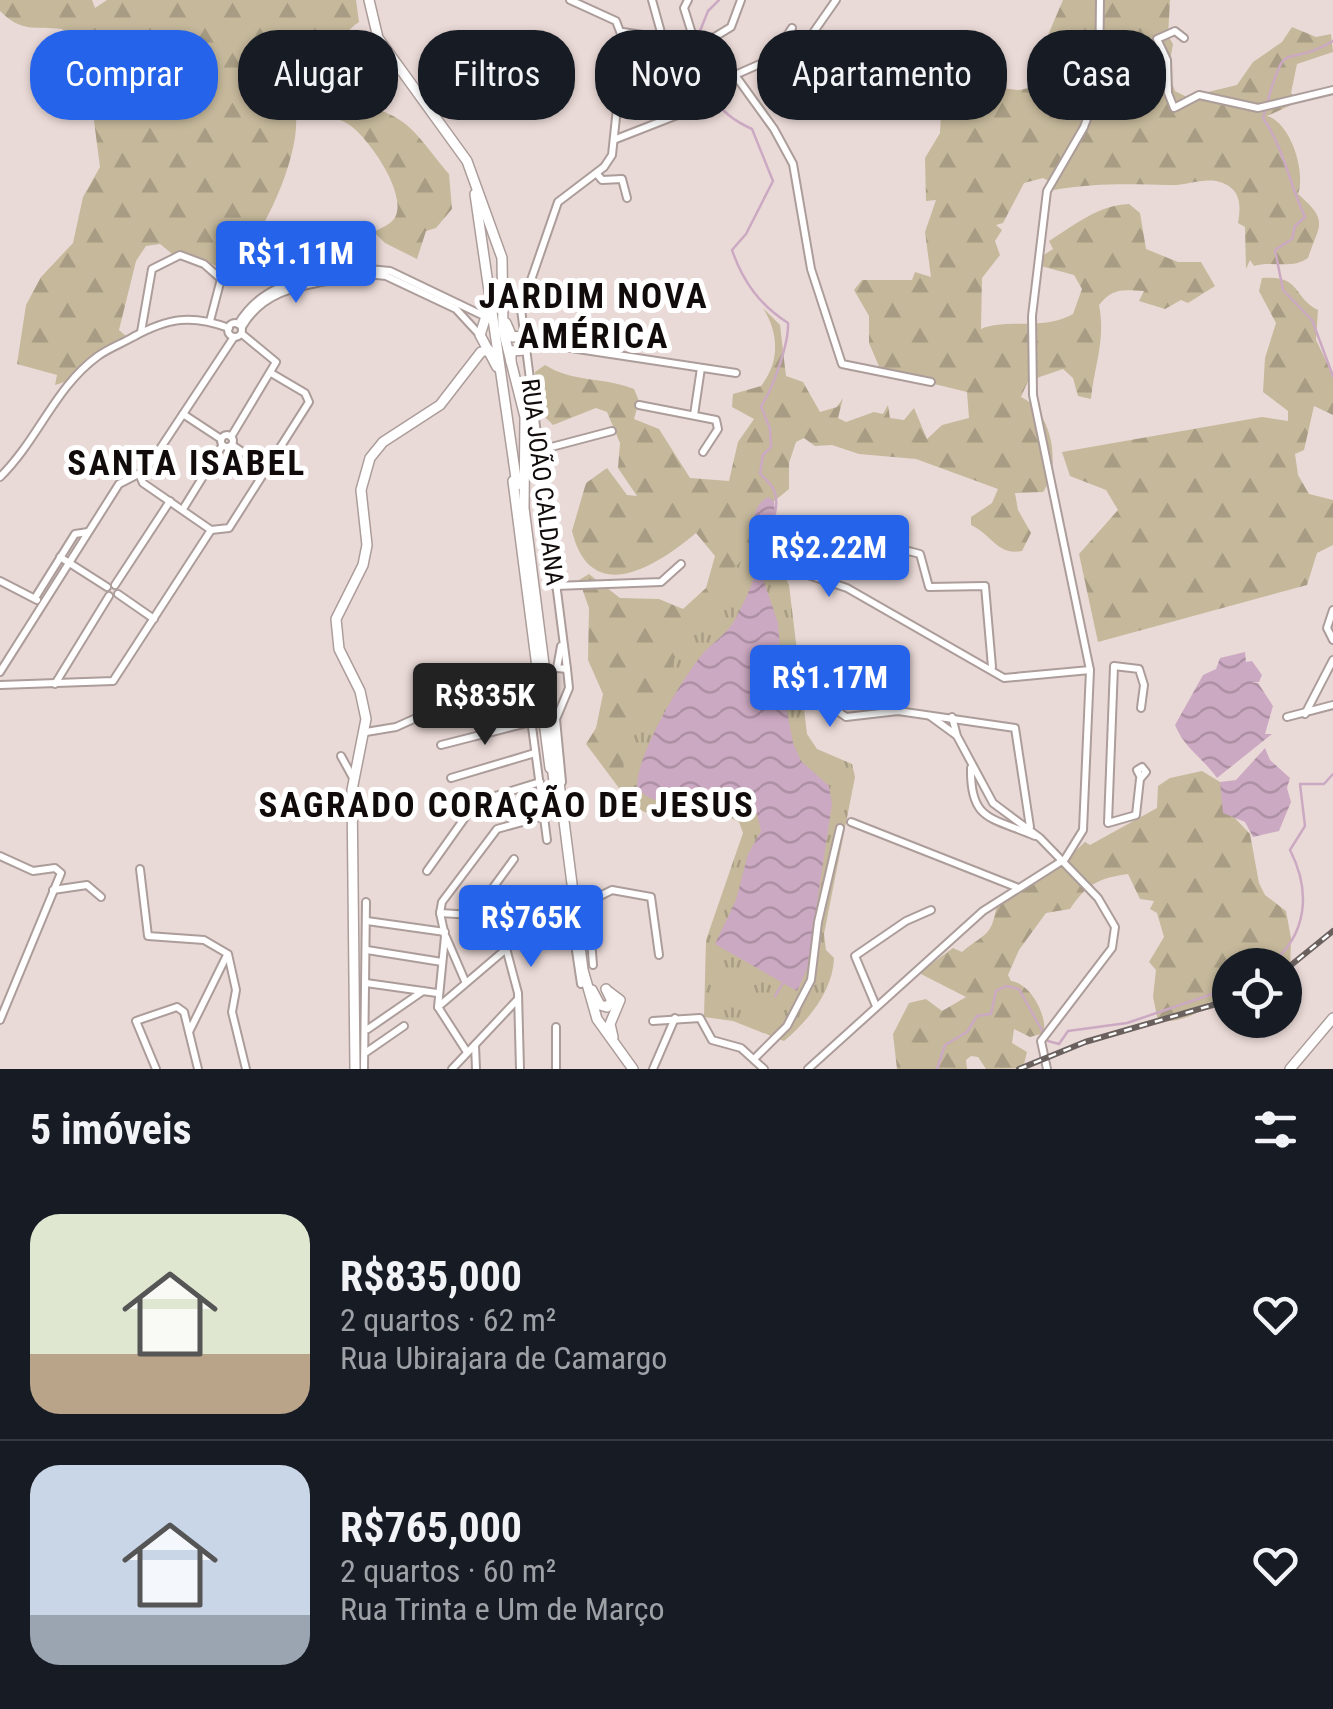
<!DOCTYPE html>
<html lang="pt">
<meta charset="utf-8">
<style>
:root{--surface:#171b24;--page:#242831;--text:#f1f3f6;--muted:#9ea1a6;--line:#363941;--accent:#2563eb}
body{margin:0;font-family:"Roboto Condensed",sans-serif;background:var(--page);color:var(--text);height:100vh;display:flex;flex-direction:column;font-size:38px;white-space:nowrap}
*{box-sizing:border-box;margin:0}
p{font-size:32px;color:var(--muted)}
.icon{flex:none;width:55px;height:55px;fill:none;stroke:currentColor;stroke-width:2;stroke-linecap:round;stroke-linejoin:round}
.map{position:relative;height:1069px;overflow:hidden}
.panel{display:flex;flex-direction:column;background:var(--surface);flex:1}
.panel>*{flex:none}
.banner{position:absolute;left:30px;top:30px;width:1275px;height:90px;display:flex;gap:20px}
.tools{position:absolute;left:1212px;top:948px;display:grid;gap:20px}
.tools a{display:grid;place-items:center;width:90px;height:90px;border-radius:50%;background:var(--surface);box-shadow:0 2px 8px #0004;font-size:50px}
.price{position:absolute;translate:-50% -85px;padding:0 22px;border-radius:10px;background:var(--accent);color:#fff;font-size:32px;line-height:65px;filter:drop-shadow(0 2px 5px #0008)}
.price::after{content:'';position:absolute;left:50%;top:60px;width:30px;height:22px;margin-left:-15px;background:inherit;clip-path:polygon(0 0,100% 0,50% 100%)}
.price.active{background:#222;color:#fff}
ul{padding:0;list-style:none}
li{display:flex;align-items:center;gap:30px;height:250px;padding:0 30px}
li+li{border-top:2px solid var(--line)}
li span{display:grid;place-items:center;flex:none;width:280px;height:200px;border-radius:30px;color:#555}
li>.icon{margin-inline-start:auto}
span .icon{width:120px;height:120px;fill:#fffc;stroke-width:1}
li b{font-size:42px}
h2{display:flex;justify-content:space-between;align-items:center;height:120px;padding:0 30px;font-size:42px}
.pill{padding:0 35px;border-radius:40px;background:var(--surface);box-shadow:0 2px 8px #0004;font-size:35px;line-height:90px}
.pill.active{background:var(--accent);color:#fff}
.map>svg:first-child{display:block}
.forest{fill:url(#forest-firs)}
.park{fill:url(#park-tufts)}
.water{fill:url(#water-waves)}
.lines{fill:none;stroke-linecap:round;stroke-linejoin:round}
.stream{stroke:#cca9c2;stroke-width:2.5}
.minor-tunnel{stroke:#c9bbb8;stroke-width:6;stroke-dasharray:6 3;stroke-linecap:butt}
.minor-casing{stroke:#ac9d9a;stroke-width:10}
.major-casing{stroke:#ac9d9a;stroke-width:12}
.minor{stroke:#fff;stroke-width:6}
.major{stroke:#fff;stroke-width:9}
.rail-casing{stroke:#6a615f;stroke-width:6}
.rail{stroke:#fff;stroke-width:2.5;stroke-dasharray:8;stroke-linecap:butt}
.labels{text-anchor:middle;stroke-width:10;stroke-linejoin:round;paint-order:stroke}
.street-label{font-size:25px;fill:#110c0b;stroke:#fff}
.district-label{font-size:35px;font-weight:bold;letter-spacing:2.5px;fill:#110c0b;stroke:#fff}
</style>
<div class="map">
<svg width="1333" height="1069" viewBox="0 0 1333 1069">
<defs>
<pattern id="forest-firs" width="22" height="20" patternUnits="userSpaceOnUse" patternTransform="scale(2.5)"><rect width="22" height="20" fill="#c5b89b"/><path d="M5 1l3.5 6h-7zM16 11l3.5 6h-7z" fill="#a89d84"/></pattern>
<pattern id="park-tufts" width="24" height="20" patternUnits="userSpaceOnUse" patternTransform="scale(2.5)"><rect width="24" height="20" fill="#c5b89b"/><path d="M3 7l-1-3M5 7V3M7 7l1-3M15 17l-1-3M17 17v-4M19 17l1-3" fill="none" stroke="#a89d84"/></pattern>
<pattern id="water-waves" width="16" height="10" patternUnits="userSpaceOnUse" patternTransform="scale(2.5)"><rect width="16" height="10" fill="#cca9c2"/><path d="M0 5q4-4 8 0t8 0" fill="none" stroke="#ae90a5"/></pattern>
</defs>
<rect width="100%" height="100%" fill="#eadad7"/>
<!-- forest -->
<g class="forest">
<path d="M0 0H92L95 8 107 0H356L359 22C333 38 336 69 317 89 337 104 367 103 389 114 415 125 430 153 449 174L452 209 436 228 426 231 417 259 385 243 374 232C380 228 390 225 394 219 410 197 368 136 348 124 332 114 313 115 296 117 299 153 270 221 247 249L231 254V273L193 255 176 257 160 244 146 246 136 261 119 330 127 337 71 380 55 385 57 375 17 364 26 305 41 277 73 243 83 197 100 167 94 121 102 94 95 56 62 29C34 26 22 33 0 11Z"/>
<path d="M1063 0H1170L1168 36 1173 44 1168 72 1175 91 1187 97 1237 85 1253 62 1282 42 1292 27 1316 37 1331 34 1333 52 1297 64 1291 93 1300 101 1267 116C1291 123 1306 172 1298 194 1330 222 1319 224 1308 258 1291 270 1272 260 1254 266L1250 260 1246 269 1245 227 1238 223C1240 210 1242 196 1230 187 1211 173 1190 186 1169 185 1129 184 1093 183 1053 190V183L1043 178 1024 183 1003 223 996 225 1002 230 995 241 1000 255 982 278 981 329C1006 318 1044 331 1073 314L1082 289 1074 275 1037 265 1036 260 1053 249 1049 241C1075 225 1098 205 1129 204L1140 213 1146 249 1178 262H1201L1215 286 1188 303 1181 300 1165 309 1139 301 1144 291C1124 290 1113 287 1099 305 1106 340 1094 366 1091 399L1078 396 1073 378 1063 369 1028 381 1021 397C1052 411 1062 466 1043 492L1015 493 1018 510 1031 533 1022 551C998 556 991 534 971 525V517L992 503 998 489 916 459 859 454 832 445 815 446 804 438 796 442 789 463V489L750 521 756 542 751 563 628 800 586 744 596 728 603 694 588 660 589 608 579 580 589 574 620 598 659 599 683 609 706 588 715 556 696 533C658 565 591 609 572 531L586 483 607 468 627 495 637 496 618 468 620 443 607 412 596 408 553 425 539 411 535 372 545 365C574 383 600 376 634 389L639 401 634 419 659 429 690 478 729 481 738 442 754 419 732 407 733 394 761 386C780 362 779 333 763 308L780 325 786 376 803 382 820 412 837 407 843 398 838 418 846 422 874 412 883 414 888 405 890 418 904 420 914 408 927 439 942 425 969 418 967 392 881 371 869 343V316L854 290 862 280H912L915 272 931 277 925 232 936 200 926 201 925 158 940 133 941 113 969 84 1019 90 1048 84 1045 42Z"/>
<path d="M1262 278C1302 275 1292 297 1318 310L1316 340 1333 375V415L1314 406 1304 450 1295 454 1298 475 1309 494 1333 500V545L1317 553 1307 585 1098 642 1079 554 1118 510 1106 490 1070 476 1062 452 1262 417 1288 421V411L1263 392 1265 358 1276 323 1259 291Z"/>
<path d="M1202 771 1225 785 1233 816 1250 834 1259 883 1265 895 1286 911 1291 938 1290 970 1285 973V965H1230V1005L1209 1002C1199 1016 1175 1023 1158 1021L1153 997 1156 970 1149 962 1164 937 1157 913 1150 909 1154 901 1140 899 1128 874C1098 878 1086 885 1070 909L1046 913 1019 950 1008 975 1011 981C1030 983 1047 1014 1044 1033L1030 1037 1014 1029 1012 1043 1027 1052 1023 1068 986 1069 978 1057 971 1056 966 1060 967 1069H897L893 1034 909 1003 926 999 942 1011 966 997 919 973 953 948 962 952C987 931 991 938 997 904L1056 869 1085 842 1090 845 1157 808 1158 786 1170 778Z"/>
</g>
<!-- park -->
<path class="park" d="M748 554 776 561 789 585 807 734 817 749 852 764 855 777 824 934 826 950 834 958C833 991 808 1021 784 1041L733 1021 704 1017 706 940 743 833 739 822 729 817C694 815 655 824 626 802L623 756 673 664 681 637 714 609 735 567Z"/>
<!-- water -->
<g class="water">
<path d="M768 497 774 501 776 520 763 579 778 623 783 690 793 743 801 761 829 786 832 804 807 969 797 991 715 944 736 900 748 854 761 831 757 814C725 779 665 824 637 787 637 754 679 684 700 657 711 643 727 635 736 618 742 605 751 590 754 576 759 553 742 510 768 497Z"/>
<path d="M1245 652 1246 662 1252 661 1262 675 1259 682H1251L1258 683 1273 706 1265 734H1272L1217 778C1202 757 1185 749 1175 725L1203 675 1216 669 1220 658Z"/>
<path d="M1265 748 1270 760 1290 778 1287 788 1291 802 1279 831 1253 837 1245 822 1223 813 1220 782 1236 780Z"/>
</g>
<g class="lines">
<!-- stream -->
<g class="stream">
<path d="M700 31 708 11 719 0"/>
<path d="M701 51C705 90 714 112 752 129L773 181 746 234 732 250C743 282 760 305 788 323 789 343 773 389 761 406L770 429 771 447 763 455 760 474C774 486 779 494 775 513"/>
<path d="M1267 103C1287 33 1283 71 1333 41"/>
<path d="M1265 111 1263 118C1284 148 1289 183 1305 217L1295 226 1292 239 1275 250 1283 290 1312 320 1333 376"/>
<path d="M1270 965C1308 934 1311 891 1290 850L1305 826 1300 784H1324L1333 774"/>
<path d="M775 996 784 981"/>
<path d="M937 1069 945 1045 967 1032 977 1016 991 1014 996 991 1006 986 1019 989 1048 1041 1059 1044 1068 1031 1127 1023 1230 988"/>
</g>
<!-- minor-tunnel -->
<g class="minor-tunnel">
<path d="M341 273 369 269"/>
<path d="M342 278 367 274"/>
</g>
<!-- minor casing -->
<g class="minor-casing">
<g id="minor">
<path d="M652 0 662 36"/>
<path d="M688 0 684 8 694 40"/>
<path d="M623 32 703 44 735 75 774 129 793 164 811 269 842 364 931 382"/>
<path d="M1184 38 1175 31 1157 39 1167 60 1168 93 1174 108 1199 95 1258 108 1333 90"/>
<path d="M703 44 731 27 741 0"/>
<path d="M779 61 781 45 792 28"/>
<path d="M735 75 760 64 794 60 836 0"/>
<path d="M616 139 680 114"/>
<path d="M597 174 602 180 622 179 627 198"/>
<path d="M369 269 390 271 486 317"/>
<path d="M367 274 386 276 456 309 480 335"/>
<circle cx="235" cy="330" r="7"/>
<path d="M238 324C262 284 299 280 341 273"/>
<path d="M242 327C264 289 302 286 342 278"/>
<path d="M141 332 152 269 180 255 204 264 221 279 210 321"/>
<path d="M525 341 736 373"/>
<path d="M639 405 716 420 718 429 703 452"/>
<path d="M183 414 221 439"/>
<path d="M694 415 701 368"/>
<circle cx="227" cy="441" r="6"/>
<path d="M231 437 276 362 242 334"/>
<path d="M232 445 267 468"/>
<path d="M540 450 612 431"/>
<path d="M139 474 143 483 211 530 229 528 309 402 305 393 271 373"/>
<path d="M0 477C38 440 55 387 98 356 109 348 121 344 133 337 168 318 191 314 229 328"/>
<path d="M183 509 222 446"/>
<path d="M850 536 920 554 929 587 985 586 992 667"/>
<path d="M60 557 107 587"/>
<path d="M808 575 847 588 1004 678 1090 670"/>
<path d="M0 581 37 600"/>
<path d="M115 585 170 501"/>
<path d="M555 586 661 582 681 564"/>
<path d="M118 594 154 619"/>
<path d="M35 598 75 534 88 532"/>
<path d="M1333 610 1327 628 1333 640"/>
<path d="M561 646 557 668 567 669"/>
<path d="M0 672 119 484 146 470 234 337"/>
<path d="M55 684 109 596"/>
<path d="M0 685 113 681 211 530"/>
<path d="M537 694 531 719 547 840"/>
<path d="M819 698 846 717 898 711 1015 728 1030 827"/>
<path d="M1305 714 1333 660"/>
<path d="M930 716 956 735"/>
<path d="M952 717 957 736 993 803 1040 838 1098 898 1115 927 1112 948 1041 1041 1047 1069"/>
<path d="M1287 717 1333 705"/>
<path d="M366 732 396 727 416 718"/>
<path d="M441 745 531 722"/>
<path d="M341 756 352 776"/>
<path d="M971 768C970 821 991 817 1035 836"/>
<path d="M1140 776 1137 770 1142 767 1146 772 1140 779 1136 815 1108 823 1114 666 1139 669 1144 685 1141 708"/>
<path d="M451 778 535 753"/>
<path d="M562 782 556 719 569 688 567 669 521 309 558 202 604 167 612 155 624 42 616 21 570 0"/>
<path d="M851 822 1016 887"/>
<path d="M0 856 33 871 55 868 61 873 0 1020"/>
<path d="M140 869 148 936 204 940 228 954 236 990 232 1012 246 1069"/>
<path d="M427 871 476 802 540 782"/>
<path d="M53 890 87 885 101 897"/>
<path d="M440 913 442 902 497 829 544 816"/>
<path d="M440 913 445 936 438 1007 467 1052"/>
<path d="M440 913 473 915 514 859"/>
<path d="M560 918 572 924 581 984"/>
<path d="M367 921 445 932"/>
<path d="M446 937 465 981"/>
<path d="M506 948 518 993 520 1069"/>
<path d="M367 950 442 962"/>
<path d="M593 965 588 902 612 890 651 897 659 955"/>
<path d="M366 983 437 993"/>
<path d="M876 1006 855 956 906 921 931 910"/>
<path d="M438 1007 526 932 559 918 570 903"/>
<path d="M653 1021 700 1018 712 1040 741 1048 764 1069"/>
<path d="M556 1027V1069"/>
<path d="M368 1029 423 991"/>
<path d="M189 1032 227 955"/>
<path d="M475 1045 476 1069"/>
<path d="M365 1053 404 1026"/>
<path d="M756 1057 787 1026 811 980 818 922 840 828"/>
<path d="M156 1069 136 1021 177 1007 184 1012 198 1069"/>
<path d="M364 1069 366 902"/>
<path d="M452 1069 518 999"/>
<path d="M653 1069 675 1018"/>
<path d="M808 1069 983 911 1065 859 1083 830 1090 670 1033 395 1032 316 1047 191 1084 127 1099 86 1100 0"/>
</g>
</g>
<!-- major casing -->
<g class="major-casing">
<g id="major">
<path d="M369 0 378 38 467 161 502 258 503 330 525 417 524 508 583 970 597 1019 633 1069"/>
<path d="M475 194 517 485"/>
<path d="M490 304 480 335 497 367"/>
<path d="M506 323 512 337 523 336"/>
<path d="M511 362V351L526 350"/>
<path d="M513 481 550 768"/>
<path d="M552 763 556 802"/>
<path d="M592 990 600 1005 607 1007 612 1001 606 989"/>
<path d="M608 991 620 1000 610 1024 613 1037"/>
<path d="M355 1069 352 790 366 719 360 691 339 649 336 619 363 565 367 545 361 490 370 458 383 442 440 405 481 352 489 350"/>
<path d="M1290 1069 1333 1018"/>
</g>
</g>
<!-- minor -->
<use href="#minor" class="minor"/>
<!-- major -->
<use href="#major" class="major"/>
<!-- rail casing -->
<g class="rail-casing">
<g id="rail">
<path d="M1285 970 1333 931"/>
<path d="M1019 1069 1085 1042 1230 1000"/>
</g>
</g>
<!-- rail -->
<use href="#rail" class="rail"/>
</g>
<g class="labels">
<!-- street labels -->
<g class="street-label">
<text transform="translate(543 482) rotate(83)" y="9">RUA JOÃO CALDANA</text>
</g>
<!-- district labels -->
<g class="district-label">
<text x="594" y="308">JARDIM NOVA<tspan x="594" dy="40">AMÉRICA</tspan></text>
<text x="187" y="475">SANTA ISABEL</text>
<text x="507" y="817">SAGRADO CORAÇÃO DE JESUS</text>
</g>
</g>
</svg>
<div class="tools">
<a><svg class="icon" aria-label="locate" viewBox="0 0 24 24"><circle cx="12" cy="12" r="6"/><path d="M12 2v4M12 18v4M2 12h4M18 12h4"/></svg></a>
</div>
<b class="price" style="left:296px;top:306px">R$1.11M</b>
<b class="price" style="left:829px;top:600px">R$2.22M</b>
<b class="price" style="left:830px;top:730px">R$1.17M</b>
<b class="price active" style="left:485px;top:748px">R$835K</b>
<b class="price" style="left:531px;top:970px">R$765K</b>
<div class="banner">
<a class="pill active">Comprar</a>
<a class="pill">Alugar</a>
<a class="pill">Filtros</a>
<a class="pill">Novo</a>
<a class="pill">Apartamento</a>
<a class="pill">Casa</a>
</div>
</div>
<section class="panel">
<h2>5 imóveis<svg class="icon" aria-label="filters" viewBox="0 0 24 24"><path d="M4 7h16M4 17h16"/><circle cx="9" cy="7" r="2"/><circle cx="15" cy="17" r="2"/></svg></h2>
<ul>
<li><span style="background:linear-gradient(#dfe7d0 70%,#b9a48a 0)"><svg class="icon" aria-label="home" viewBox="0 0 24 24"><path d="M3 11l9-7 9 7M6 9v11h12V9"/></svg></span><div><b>R$835,000</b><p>2 quartos · 62 m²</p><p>Rua Ubirajara de Camargo</p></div><svg class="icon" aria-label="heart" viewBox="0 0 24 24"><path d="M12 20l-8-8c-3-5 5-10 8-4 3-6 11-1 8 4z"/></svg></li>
<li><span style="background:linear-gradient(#c9d6e8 75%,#9aa5b1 0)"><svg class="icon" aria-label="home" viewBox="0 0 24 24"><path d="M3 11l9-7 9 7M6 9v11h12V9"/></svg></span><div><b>R$765,000</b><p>2 quartos · 60 m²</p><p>Rua Trinta e Um de Março</p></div><svg class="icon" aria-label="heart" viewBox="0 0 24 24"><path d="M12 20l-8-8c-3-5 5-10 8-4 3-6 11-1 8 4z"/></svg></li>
</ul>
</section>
